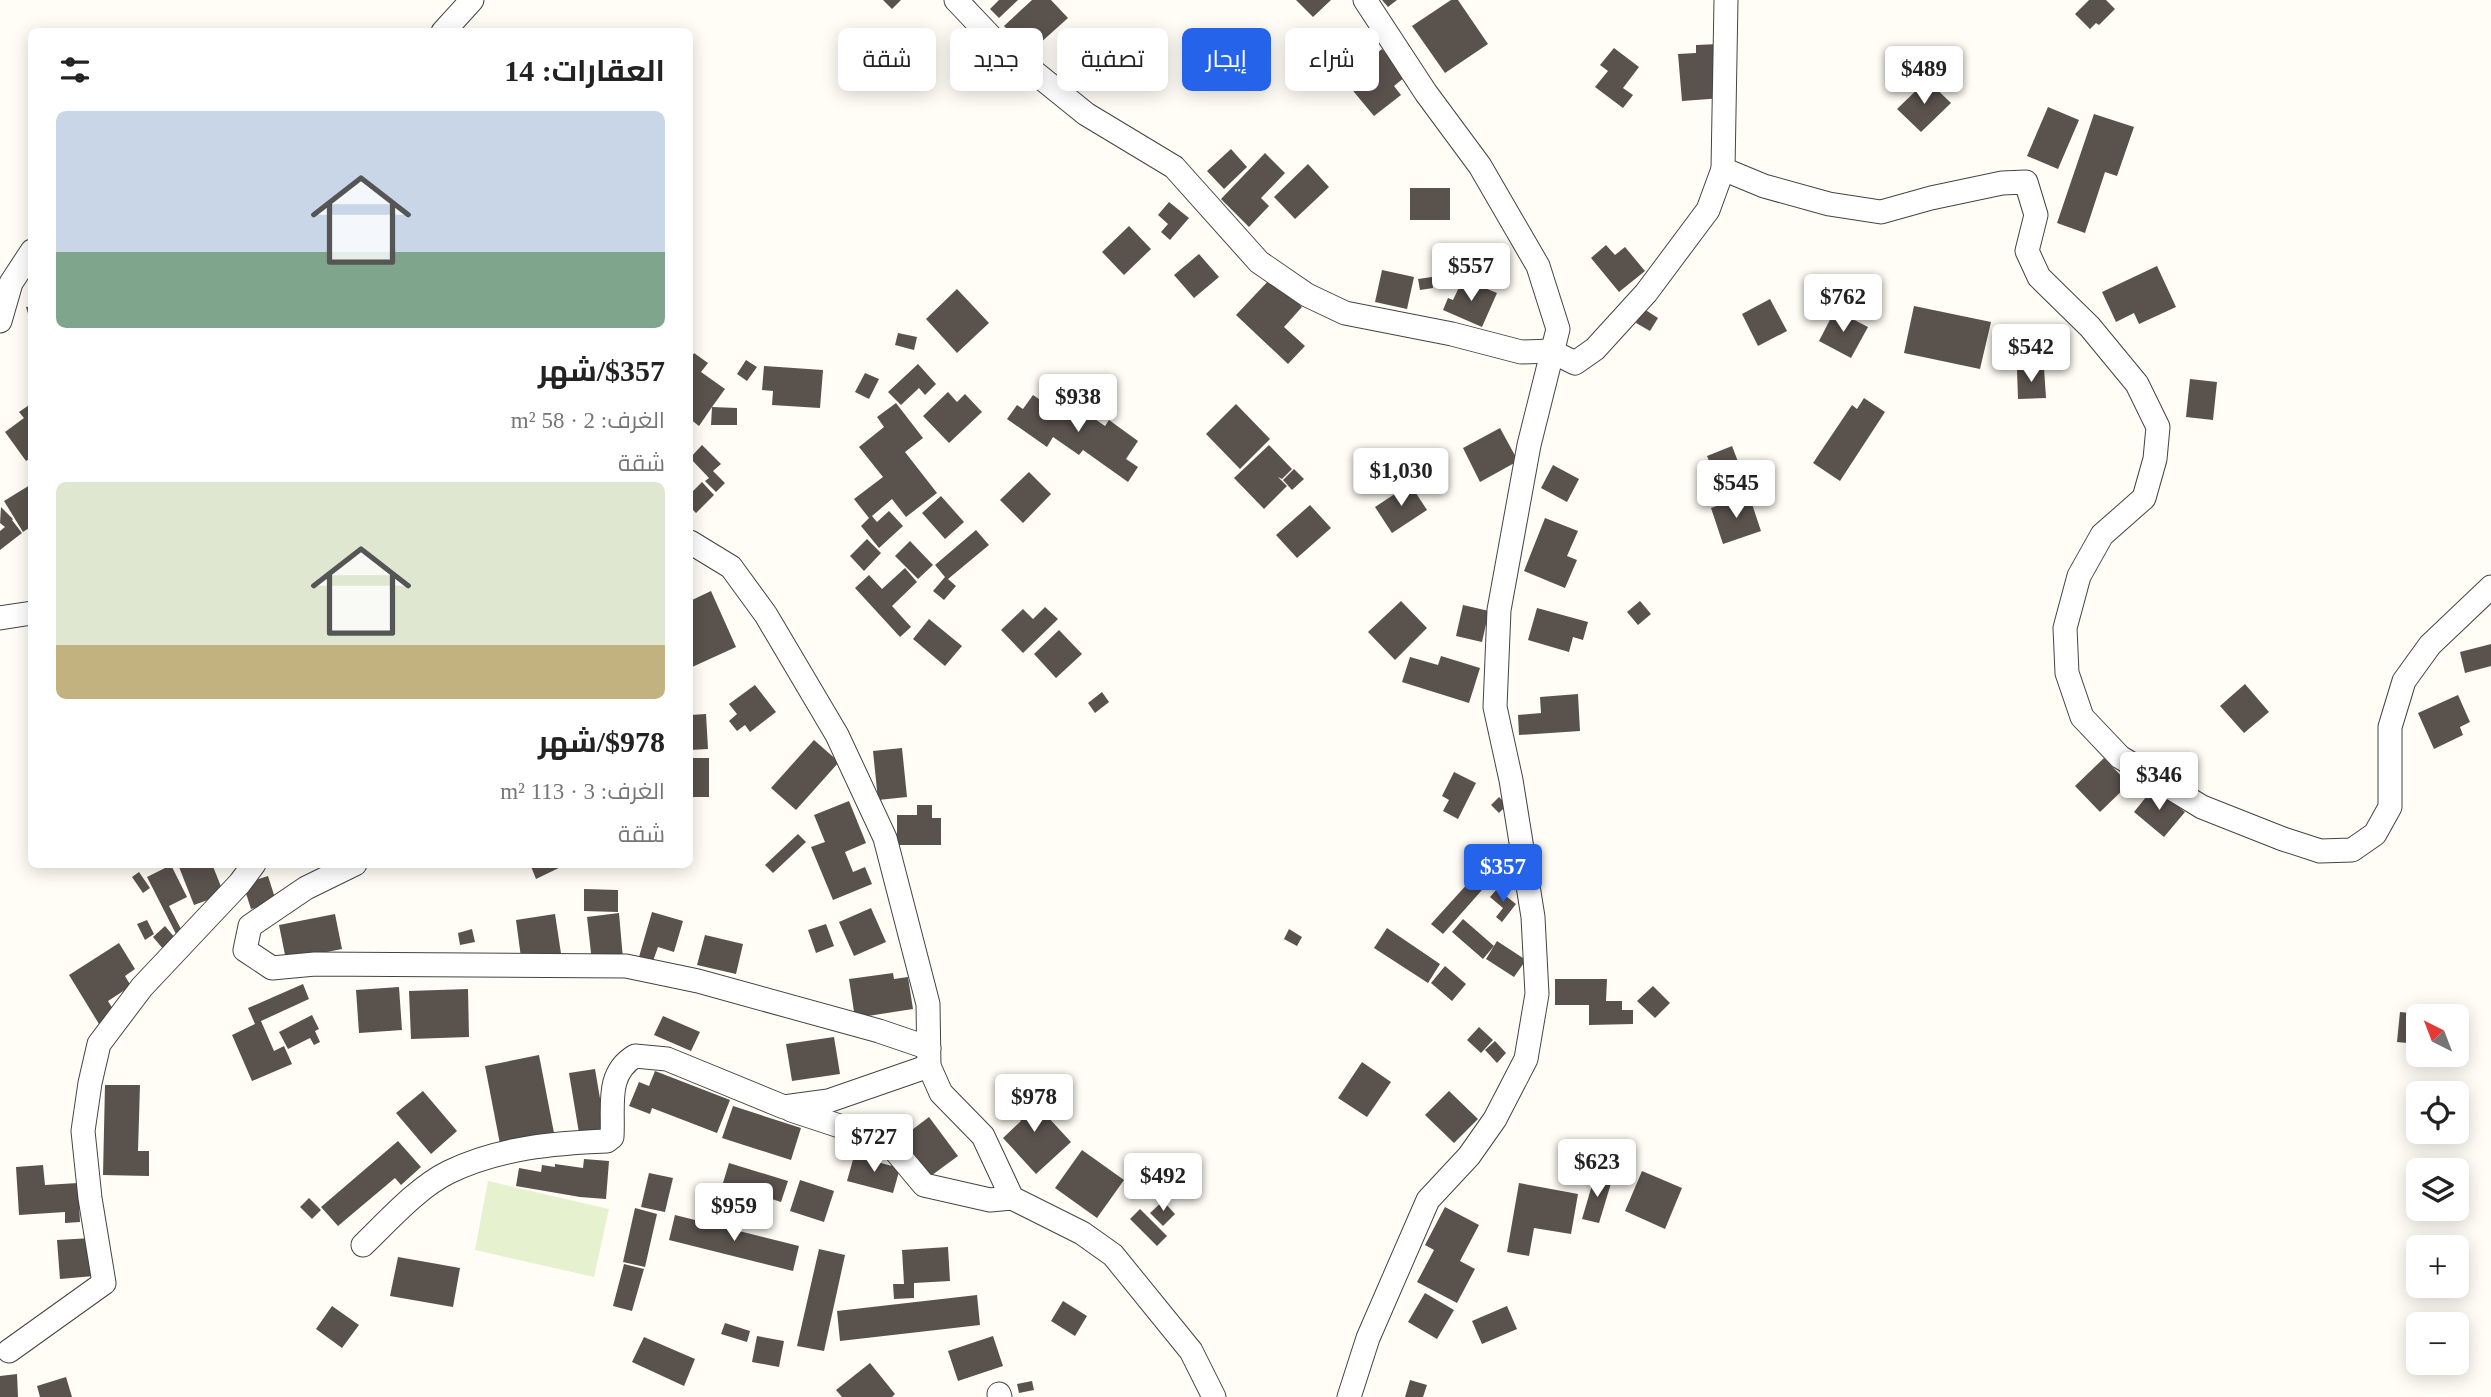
<!DOCTYPE html>
<html lang="ar">
<meta charset="utf-8">
<style>
:root{--surface:#fff;--page:#f6f6f6;--text:#222;--muted:#767676;--accent:#2563eb}
body{margin:0;font-family:"Times New Roman",Cairo,serif;background:var(--page);color:var(--text);direction:rtl;height:100vh;display:flex;flex-direction:column;font-size:26px;white-space:nowrap}
*{box-sizing:border-box;margin:0}
p{font-size:23px;color:var(--muted)}
.icon{flex:none;width:38px;height:38px;fill:none;stroke:currentColor;stroke-width:2;stroke-linecap:round;stroke-linejoin:round}
.map{position:relative;flex:1;overflow:hidden;direction:ltr}
.sheet{position:absolute;left:28px;top:28px;width:665px;height:840px;display:flex;flex-direction:column;background:var(--surface);border-radius:10px;box-shadow:0 4px 18px #0003;direction:rtl}
.sheet>*{flex:none}
.guide{position:absolute;left:714px;top:28px;width:665px;height:63px;direction:rtl;display:flex;gap:14px}
.needle{width:46px;rotate:318deg}
.buttons{position:absolute;left:2406px;top:1004px;display:grid;gap:14px}
.buttons a{display:grid;place-items:center;width:63px;height:63px;border-radius:10px;background:var(--surface);box-shadow:0 4px 18px #0003;font-size:35px}
.price{position:absolute;translate:-50% -60px;padding:0 16px;border-radius:7px;background:#fff;color:#222;font-size:23px;line-height:46px;filter:drop-shadow(0 2px 4px #0008)}
.price::after{content:'';position:absolute;left:50%;top:42px;width:21px;height:16px;margin-left:-10px;background:inherit;clip-path:polygon(0 0,100% 0,50% 100%)}
.price.on{background:var(--accent);color:#fff}
ul{padding:0;list-style:none}
li{display:grid;align-content:center;gap:14px;height:371px;padding:0 28px}
li span{display:grid;place-items:center;height:217px;border-radius:10px;color:#555}
li>.icon{margin-inline-start:auto}
span .icon{width:126px;height:126px;fill:#fffc;stroke-width:1}
li b{font-size:30px}
h2{display:flex;justify-content:space-between;align-items:center;height:84px;padding:0 28px;font-size:30px}
.chip{padding:0 24px;border-radius:10px;background:var(--surface);box-shadow:0 4px 18px #0003;font-size:24px;line-height:63px}
.chip.on{background:var(--accent);color:#fff}
.map>svg:first-child{display:block}
.pitch{fill:#e6f2cf}
.building{fill:#5a524d}
.lines{fill:none;stroke-linecap:round;stroke-linejoin:round}
.minor-casing{stroke:#444;stroke-width:25}
.minor{stroke:#fff;stroke-width:23}
</style>
<div class="map">
<svg width="2491" height="1397" viewBox="0 0 2491 1397">
<rect width="100%" height="100%" fill="#fffdf5"/>
<!-- pitch -->
<path class="pitch" d="M488 1181 609 1209 594 1277 475 1250Z"/>
<!-- building -->
<g class="building">
<path d="M883 0H901L892 9Z"/>
<path d="M999 0H1018L999 18 990 9Z"/>
<path d="M1032 0H1051L1068 18 1029 53 1004 26Z"/>
<path d="M1296 0H1331L1313 17Z"/>
<path d="M1382 0H1397L1388 7Z"/>
<path d="M1451 0H1458L1488 44 1445 73 1412 26Z"/>
<path d="M2089 0H2106L2115 9 2099 25 2096 23 2090 29 2075 14Z"/>
<path d="M1719 44 1723 98 1682 101 1678 54 1696 53V45Z"/>
<path d="M1614 48 1639 67 1623 88 1633 95 1623 108 1595 87 1608 71 1600 65Z"/>
<path d="M1382 49 1405 77 1394 86 1401 95 1374 116 1344 80Z"/>
<path d="M1927 80 1951 103 1921 132 1897 109Z"/>
<path d="M2048 107 2079 120 2058 169 2027 156Z"/>
<path d="M2094 114 2134 127 2117 176 2105 172 2085 233 2057 223Z"/>
<path d="M1231 149 1247 167 1224 189 1207 171Z"/>
<path d="M1265 153 1285 173 1261 198 1269 206 1249 227 1221 199Z"/>
<path d="M1308 164 1329 187 1295 219 1274 197Z"/>
<rect x="1410" y="188" width="40" height="32"/>
<path d="M1169 202 1189 218 1170 240 1161 232 1168 224 1158 215Z"/>
<path d="M1129 226 1151 249 1124 275 1102 252Z"/>
<path d="M1606 245 1615 255 1625 247 1645 271 1619 292 1591 258Z"/>
<path d="M1199 254 1219 277 1194 298 1174 275Z"/>
<path d="M2157 266 2176 307 2139 324 2134 313 2116 322 2102 292Z"/>
<path d="M1382 270 1414 277 1407 309 1375 302Z"/>
<path d="M1432 277 1433 288 1420 290 1418 279Z"/>
<path d="M1271 278 1302 307 1284 327 1305 346 1288 364 1236 315Z"/>
<path d="M1463 279 1497 293 1482 327 1443 310 1448 298 1453 300Z"/>
<path d="M957 289 989 323 957 353 926 319Z"/>
<path d="M1770 299 1787 331 1758 346 1742 314Z"/>
<path d="M32 306V323H31L26 307Z"/>
<path d="M1914 306 1991 322 1980 369 1904 353Z"/>
<path d="M1644 309 1658 318 1650 331 1636 323Z"/>
<path d="M1835 310 1868 327 1851 358 1819 341Z"/>
<path d="M898 333 917 337 914 350 895 345Z"/>
<path d="M694 353 708 363 701 372 725 389 712 407 737 408V425H711L712 407 699 426 690 419V360Z"/>
<path d="M746 360 757 367 747 381 737 374Z"/>
<path d="M918 364 936 384 925 395 919 388 901 405 888 392Z"/>
<path d="M764 366 823 370 820 408 772 405 773 391 762 390Z"/>
<path d="M2044 368 2046 398 2018 399 2017 370Z"/>
<path d="M865 373 879 379 869 399 855 392Z"/>
<path d="M2190 379 2217 382 2213 420 2186 417Z"/>
<path d="M948 392 957 402 965 394 982 412 949 443 923 416Z"/>
<path d="M1033 395 1064 416 1073 404 1105 426 1109 420 1138 441 1126 459 1138 467 1128 482 1083 450 1079 455 1053 437 1047 447 1007 419 1017 405 1023 409Z"/>
<path d="M1864 398 1885 412 1840 481 1813 463 1852 405 1857 409Z"/>
<path d="M32 403V457L26 461 5 432 24 418 19 412Z"/>
<path d="M896 403 923 438 905 452 937 493 906 517 892 499 872 516 877 522 889 511 903 526 879 548 861 526 869 518 854 499 883 477 859 447 884 427 877 417Z"/>
<path d="M1236 404 1270 439 1240 469 1206 434Z"/>
<path d="M1500 428 1518 461 1480 482 1463 448Z"/>
<path d="M702 445 721 464 713 471 725 483 716 492 705 481 709 478 690 458Z"/>
<path d="M1269 445 1292 469 1282 479 1278 477 1287 486 1264 509 1234 478Z"/>
<path d="M1732 446 1742 472 1718 482 1707 456Z"/>
<path d="M1553 465 1579 479 1567 502 1541 488Z"/>
<path d="M1294 469 1304 479 1292 490 1283 480Z"/>
<path d="M1029 472 1051 494 1023 523 1000 500Z"/>
<path d="M702 482 714 495 696 513 692 509 690 516V494Z"/>
<path d="M1410 484 1427 510 1392 533 1375 507Z"/>
<path d="M30 485 32 488V526L23 532 4 501Z"/>
<path d="M1749 495 1761 531 1723 544 1711 508Z"/>
<path d="M941 496 964 522 945 539 922 513Z"/>
<path d="M1310 505 1331 528 1297 558 1276 535Z"/>
<path d="M1 507 13 519 12 520 22 533 0 550V531L5 527 0 523Z"/>
<path d="M1545 518 1578 531 1567 556 1577 560 1565 588 1524 571Z"/>
<path d="M976 530 989 545 948 579 956 586 944 600 933 591 945 577 935 565Z"/>
<path d="M867 539 881 553 864 571 850 556Z"/>
<path d="M910 541 933 565 918 579 895 556Z"/>
<path d="M905 568 917 582 892 606 911 627 900 637 855 588 869 575 882 589Z"/>
<path d="M711 591 736 647 690 668V601Z"/>
<path d="M1401 601 1427 628 1395 660 1368 632Z"/>
<path d="M1640 601 1651 614 1638 625 1627 612Z"/>
<path d="M1463 605 1489 611 1482 642 1456 636Z"/>
<path d="M1045 607 1058 619 1023 653 1001 630 1023 609 1033 619Z"/>
<path d="M1537 608 1588 622 1583 640 1573 637 1569 652 1528 640Z"/>
<path d="M929 619 962 646 945 666 913 639Z"/>
<path d="M1059 630 1082 654 1056 678 1034 654Z"/>
<path d="M2491 644V666L2465 673 2460 652Z"/>
<path d="M1441 656 1480 668 1469 703 1402 682 1410 657 1438 665Z"/>
<path d="M2245 684 2269 712 2244 733 2220 706Z"/>
<path d="M755 685 776 712 750 732 745 725 737 731 729 721 737 714 729 704Z"/>
<path d="M1102 692 1109 702 1095 713 1088 703Z"/>
<path d="M1578 694 1580 731 1519 735 1518 715 1541 713 1540 697Z"/>
<path d="M2458 695 2470 722 2460 727 2463 735 2434 749 2418 713Z"/>
<path d="M706 714 708 749 690 750V715Z"/>
<path d="M814 740 839 762 796 810 771 788Z"/>
<path d="M902 748 907 797 878 800 873 751Z"/>
<rect x="690" y="758" width="19" height="39"/>
<path d="M2104 758 2129 784 2100 812 2075 786Z"/>
<path d="M1454 772 1476 783 1458 819 1443 811 1449 800 1442 796Z"/>
<path d="M2154 787 2185 812 2164 837 2134 812Z"/>
<path d="M1499 797 1507 805 1499 813 1491 805Z"/>
<path d="M849 801 866 843 845 852 853 872 865 867 872 884 833 900 811 847 825 842 814 815Z"/>
<path d="M917 805H932V818H941V845H897V815H917Z"/>
<path d="M798 834 806 842 773 873 765 865Z"/>
<path d="M186 864H212L224 894 194 905 179 867Z"/>
<path d="M530 864H567L536 879Z"/>
<path d="M635 864H671L670 868 635 867Z"/>
<path d="M171 865 187 897 169 906 182 931 176 934 147 877Z"/>
<path d="M1479 871 1490 881 1443 934 1431 924Z"/>
<path d="M139 872 150 888 143 893 132 877Z"/>
<path d="M268 876 276 901 251 909 243 884Z"/>
<path d="M584 889 618 890V912L584 911Z"/>
<path d="M1497 889 1516 904 1502 922 1496 917 1503 908 1490 897Z"/>
<path d="M871 908 886 942 854 956 839 922Z"/>
<path d="M652 912 683 921 674 952 658 947 653 961 639 957Z"/>
<path d="M619 913 623 959 592 962 587 917Z"/>
<path d="M335 914 342 949 286 960 279 925Z"/>
<path d="M555 914 562 960 522 965 516 920Z"/>
<path d="M1463 919 1494 946 1483 959 1452 932Z"/>
<path d="M147 920 154 934 145 940 137 924Z"/>
<path d="M826 924 834 946 816 953 808 930Z"/>
<path d="M165 926 176 939 164 950 153 937Z"/>
<path d="M1387 928 1440 964 1428 983 1374 948Z"/>
<path d="M472 929 475 942 460 945 458 933Z"/>
<path d="M1289 929 1302 937 1297 946 1284 939Z"/>
<path d="M705 935 743 944 736 974 697 965Z"/>
<path d="M1497 941 1526 960 1514 977 1486 959Z"/>
<path d="M119 943 135 969 125 976 131 986 108 1001 116 1014 99 1024 69 975Z"/>
<path d="M1445 966 1466 984 1452 1001 1431 983Z"/>
<path d="M893 973 894 979 908 977 913 1009 855 1018 849 979Z"/>
<path d="M1555 979H1607L1606 1001H1622V1010H1633V1024L1589 1025V1005H1555Z"/>
<path d="M303 984 309 999 261 1021 274 1051 284 1046 292 1064 252 1081 232 1035 255 1024 248 1008Z"/>
<path d="M1653 986 1670 1003 1655 1018 1637 1001Z"/>
<path d="M399 987 402 1030 359 1033 356 990Z"/>
<path d="M468 989 469 1037 411 1039 409 991Z"/>
<path d="M2400 1012 2429 1015V1017H2418V1044L2397 1042Z"/>
<path d="M312 1015 319 1029 315 1031 320 1042 314 1045 310 1038 288 1049 279 1032Z"/>
<path d="M663 1016 700 1032 691 1051 654 1035Z"/>
<path d="M1479 1027 1493 1040 1481 1053 1467 1040Z"/>
<path d="M834 1037 840 1074 792 1081 786 1044Z"/>
<path d="M1495 1041 1506 1053 1497 1063 1485 1050Z"/>
<path d="M539 1055 554 1133 500 1144 485 1066Z"/>
<path d="M1362 1062 1391 1082 1367 1117 1338 1098Z"/>
<path d="M595 1069 605 1128 579 1133 569 1073Z"/>
<path d="M655 1071 730 1100 717 1133 652 1108 650 1114 629 1106 639 1082 649 1086Z"/>
<path d="M105 1085H140L138 1151H149V1176L103 1175Z"/>
<path d="M1023 1090 1071 1142 1036 1174 1003 1138 1021 1121 1006 1105Z"/>
<path d="M423 1091 457 1131 431 1154 396 1113Z"/>
<path d="M1449 1091 1478 1119 1454 1143 1425 1115Z"/>
<path d="M733 1106 801 1128 791 1160 722 1138Z"/>
<path d="M929 1117 958 1156 928 1178 900 1139Z"/>
<path d="M398 1141 421 1167 401 1185 395 1178 338 1226 321 1207Z"/>
<path d="M1082 1150 1124 1180 1097 1218 1055 1188Z"/>
<path d="M854 1156 900 1168 893 1193 847 1181Z"/>
<path d="M584 1159 609 1161 606 1199 580 1197 516 1186 519 1168 541 1172 542 1165 555 1167V1164L583 1168Z"/>
<path d="M729 1163 788 1181 781 1202 723 1183Z"/>
<path d="M43 1165 45 1185 78 1183 80 1222 65 1223V1212L19 1215 16 1167Z"/>
<path d="M1642 1171 1682 1188 1665 1229 1625 1211Z"/>
<path d="M649 1173 673 1178 665 1212 641 1207Z"/>
<path d="M1595 1175 1612 1180 1599 1223 1582 1219Z"/>
<path d="M800 1180 834 1191 824 1222 790 1211Z"/>
<path d="M1519 1183 1578 1194 1571 1234 1534 1228 1529 1256 1507 1252Z"/>
<path d="M309 1198 321 1210 312 1219 300 1207Z"/>
<path d="M1163 1201 1175 1214 1163 1226 1150 1213Z"/>
<path d="M1445 1207 1479 1225 1460 1261 1475 1269 1457 1303 1417 1282 1434 1250 1425 1245Z"/>
<path d="M635 1208 657 1214 645 1267 623 1262Z"/>
<path d="M1140 1209 1167 1236 1157 1246 1130 1219Z"/>
<path d="M675 1215 799 1246 793 1271 669 1240Z"/>
<path d="M92 1238 94 1276 60 1279 57 1240Z"/>
<path d="M948 1247 950 1281 914 1283V1298L894 1299 893 1284H904L902 1250Z"/>
<path d="M819 1249 845 1255 824 1351 797 1346Z"/>
<path d="M398 1257 460 1268 453 1307 390 1296Z"/>
<path d="M624 1264 644 1269 632 1311 613 1306Z"/>
<path d="M1425 1293 1454 1310 1437 1339 1408 1322Z"/>
<path d="M977 1295 980 1325 840 1341 837 1311Z"/>
<path d="M1063 1301 1087 1316 1075 1336 1051 1321Z"/>
<path d="M332 1306 359 1325 342 1348 316 1329Z"/>
<path d="M1507 1306 1517 1329 1482 1344 1472 1321Z"/>
<path d="M725 1323 750 1331 747 1342 721 1334Z"/>
<path d="M757 1336 784 1341 779 1367 752 1362Z"/>
<path d="M993 1336 1003 1366 958 1381 948 1351Z"/>
<path d="M644 1337 695 1359 684 1386 632 1362Z"/>
<path d="M870 1363 895 1394 892 1397H842L836 1390Z"/>
<path d="M17 1374 18 1397H0V1376Z"/>
<path d="M66 1377 72 1397H40L37 1386Z"/>
<path d="M1410 1380 1427 1385 1423 1397H1405Z"/>
<path d="M1032 1381 1034 1390 1019 1393 1017 1384Z"/>
</g>
<g class="lines">
<!-- minor casing -->
<g class="minor-casing">
<g id="minor">
<path d="M956 0 992 38 1086 114 1174 167 1259 262 1307 295 1345 313 1452 334 1521 352 1551 351 1575 363 1595 349 1646 293 1708 210 1723 169 1726 0"/>
<path d="M443 32 472 0"/>
<path d="M1723 169 1764 186 1829 204 1881 212 1931 198 2002 183 2026 182 2036 215 2027 251 2039 277 2090 327 2137 384 2158 427 2155 459 2144 498 2102 535 2079 576 2065 628 2067 673 2082 717 2120 757 2202 807 2283 839 2320 851 2352 850 2375 834 2390 807V727L2404 681 2430 645 2491 587"/>
<path d="M0 321 11 283 32 251"/>
<path d="M690 542 731 567 766 615 837 735 885 838 928 1004 929 1066 941 1093 983 1136 1012 1198 1082 1233 1113 1255 1191 1351 1214 1397"/>
<path d="M0 618 32 613"/>
<path d="M355 864 306 888 250 926 245 950 272 968 315 964 626 966 698 981 879 1031 929 1048"/>
<path d="M791 1110 888 1142 924 1185 990 1200 1012 1198"/>
<path d="M363 1245C388 1221 418 1187 449 1172 498 1148 554 1143 607 1141L612 1137C614 1107 605 1074 635 1056L667 1059 784 1107 828 1101 929 1066"/>
<path d="M9 1351 104 1283 90 1198 83 1131 90 1083 99 1044 142 987 240 883 254 864"/>
<path d="M999 1394 1000 1397"/>
<path d="M1349 1397 1368 1338 1428 1200 1469 1156 1495 1119 1526 1059 1537 994 1533 917 1511 780 1495 707 1499 610 1529 445 1558 329 1538 266 1480 166 1426 93 1365 0"/>
</g>
</g>
<!-- minor -->
<use href="#minor" class="minor"/>
</g>
</svg>
<div class="buttons">
<a><svg class="needle" viewBox="-14 -14 28 28"><path d="M0-13l5 13h-10z" fill="#e53935"/><path d="M0 13l5-13h-10z" fill="#767676"/></svg></a>
<a><svg class="icon" aria-label="locate" viewBox="0 0 24 24"><circle cx="12" cy="12" r="6"/><path d="M12 2v4M12 18v4M2 12h4M18 12h4"/></svg></a>
<a><svg class="icon" aria-label="layers" viewBox="0 0 24 24"><path d="M12 4l9 5-9 5-9-5zM3 14l9 5 9-5"/></svg></a>
<a>+</a>
<a>−</a>
</div>
<b class="price" style="left:1924px;top:106px">$489</b>
<b class="price" style="left:1471px;top:303px">$557</b>
<b class="price" style="left:1843px;top:334px">$762</b>
<b class="price" style="left:2031px;top:384px">$542</b>
<b class="price" style="left:1078px;top:434px">$938</b>
<b class="price" style="left:1401px;top:508px">$1,030</b>
<b class="price" style="left:1736px;top:520px">$545</b>
<b class="price" style="left:2159px;top:812px">$346</b>
<b class="price on" style="left:1503px;top:904px">$357</b>
<b class="price" style="left:1034px;top:1134px">$978</b>
<b class="price" style="left:874px;top:1174px">$727</b>
<b class="price" style="left:1597px;top:1199px">$623</b>
<b class="price" style="left:1163px;top:1213px">$492</b>
<b class="price" style="left:734px;top:1243px">$959</b>
<div class="guide">
<a class="chip">شراء</a>
<a class="chip on">إيجار</a>
<a class="chip">تصفية</a>
<a class="chip">جديد</a>
<a class="chip">شقة</a>
</div>
<section class="sheet">
<h2>العقارات: 14<svg class="icon" aria-label="filters" viewBox="0 0 24 24"><path d="M4 7h16M4 17h16"/><circle cx="9" cy="7" r="2"/><circle cx="15" cy="17" r="2"/></svg></h2>
<ul>
<li><span style="background:linear-gradient(#c9d6e8 65%,#7fa58c 0)"><svg class="icon" aria-label="home" viewBox="0 0 24 24"><path d="M3 11l9-7 9 7M6 9v11h12V9"/></svg></span><div><b>$357/شهر</b><p>الغرف: 2 · 58 m²</p><p>شقة</p></div></li>
<li><span style="background:linear-gradient(#dfe7d0 75%,#c2b280 0)"><svg class="icon" aria-label="home" viewBox="0 0 24 24"><path d="M3 11l9-7 9 7M6 9v11h12V9"/></svg></span><div><b>$978/شهر</b><p>الغرف: 3 · 113 m²</p><p>شقة</p></div></li>
</ul>
</section>
</div>
